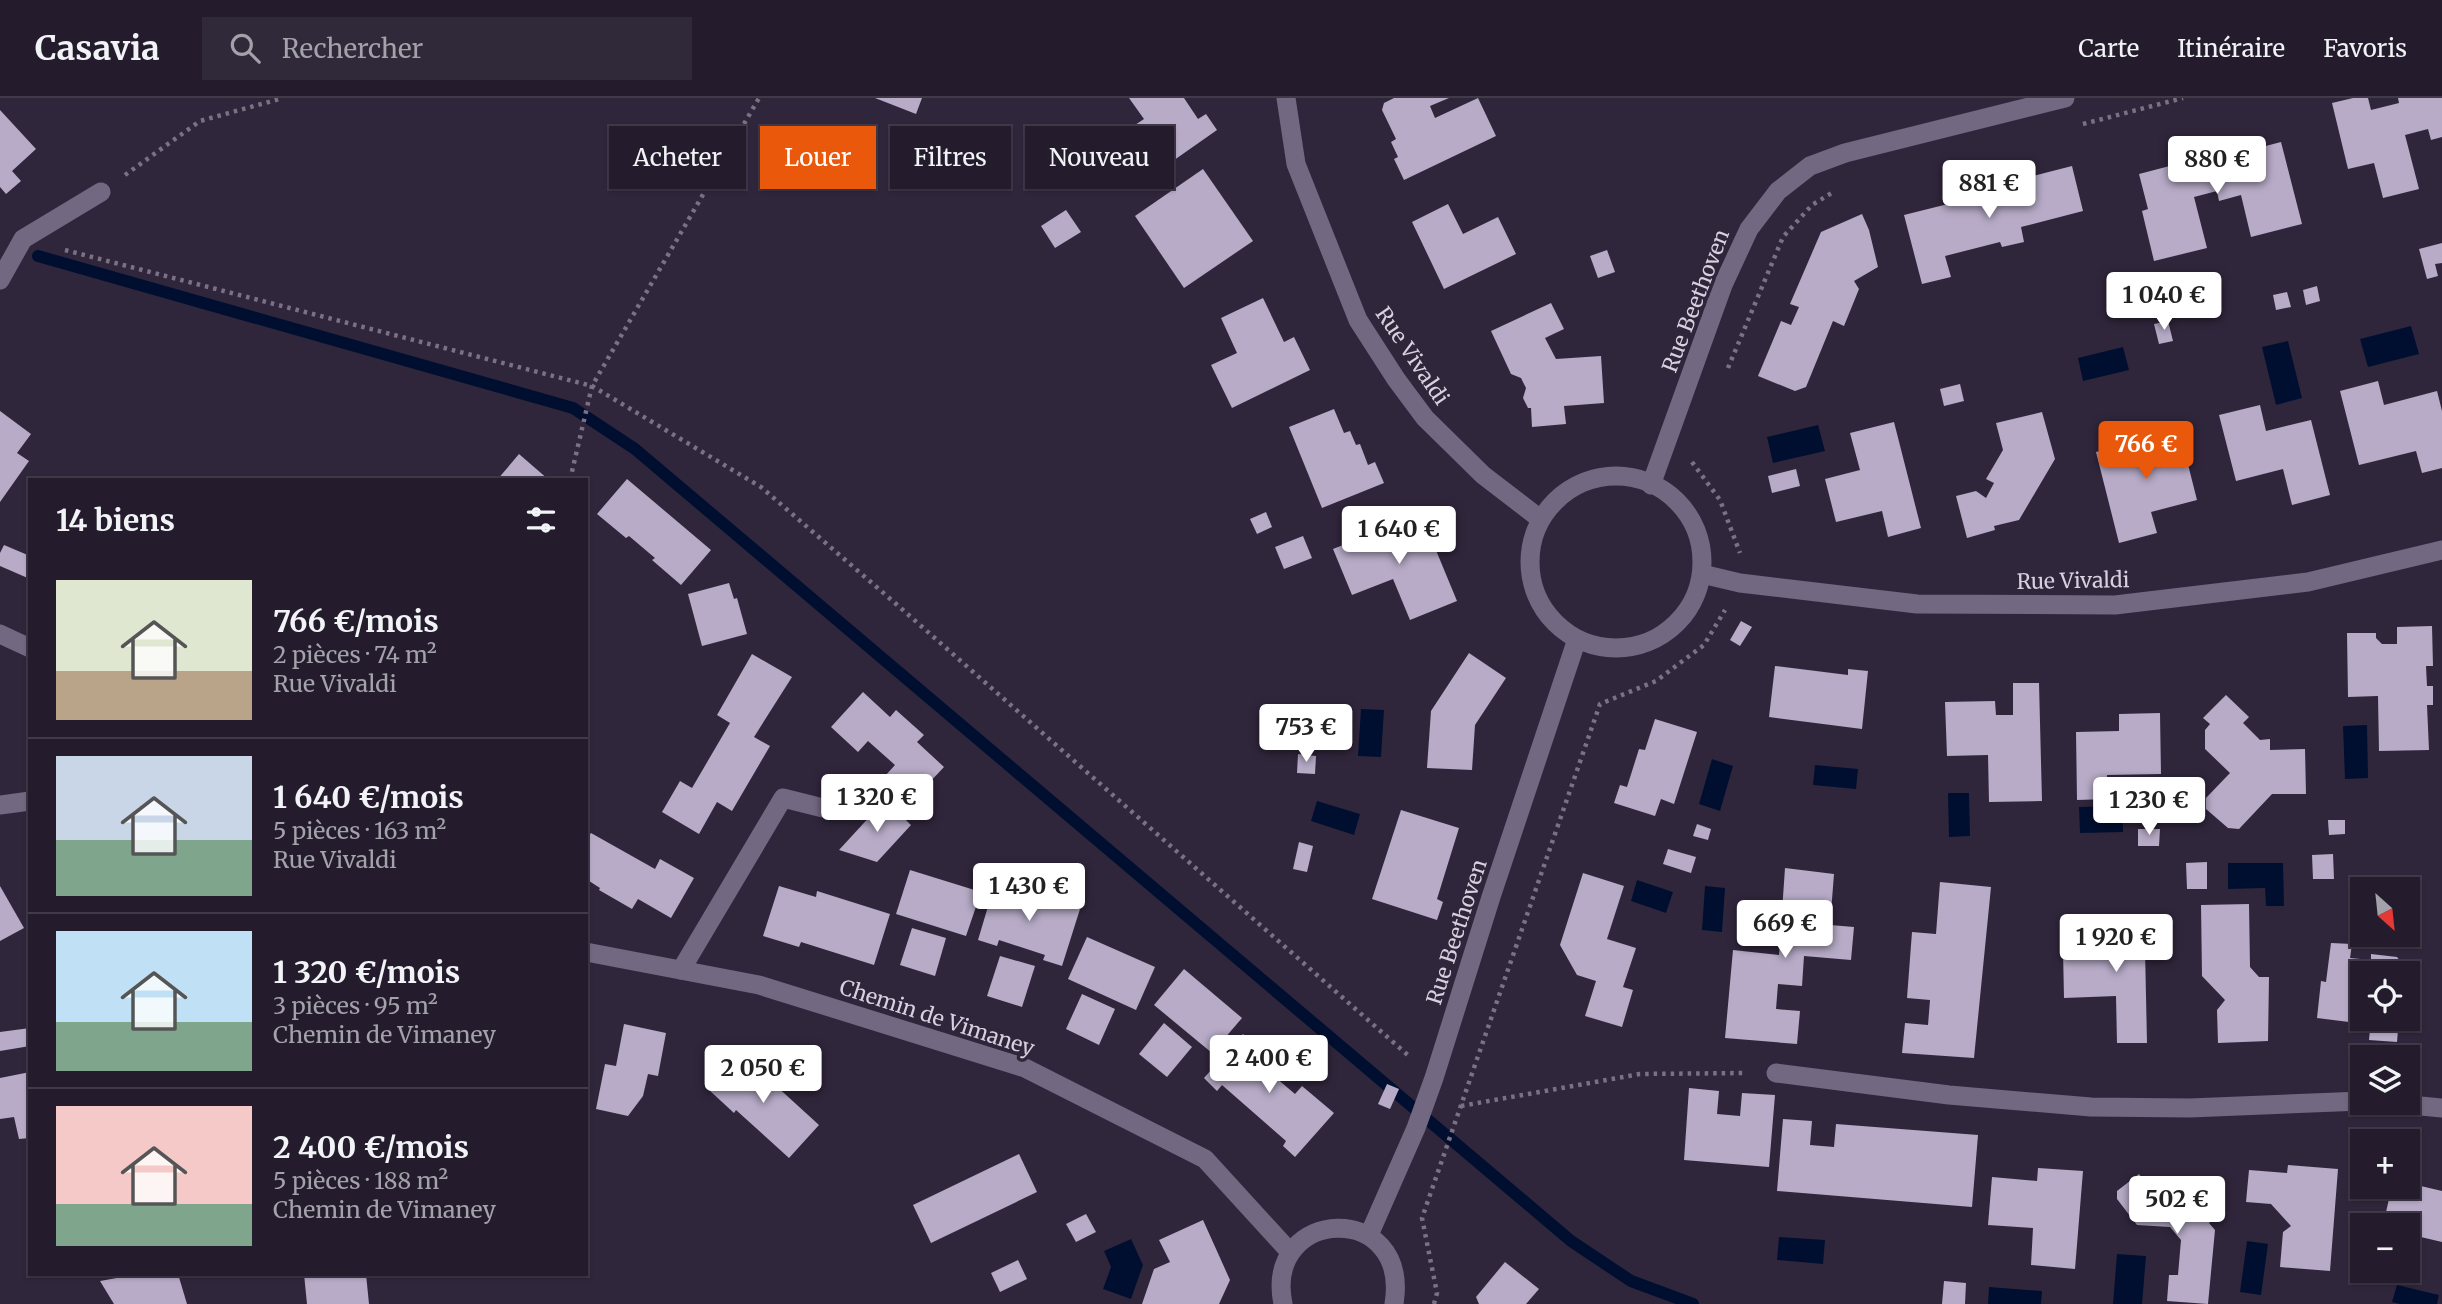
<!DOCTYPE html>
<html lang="fr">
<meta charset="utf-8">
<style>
:root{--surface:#241c2d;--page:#302939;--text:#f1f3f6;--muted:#a3a1aa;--line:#413a49;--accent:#ea580c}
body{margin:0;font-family:Merriweather,serif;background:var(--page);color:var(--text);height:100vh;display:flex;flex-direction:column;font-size:26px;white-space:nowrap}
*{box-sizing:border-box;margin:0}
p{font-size:23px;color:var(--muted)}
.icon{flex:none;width:38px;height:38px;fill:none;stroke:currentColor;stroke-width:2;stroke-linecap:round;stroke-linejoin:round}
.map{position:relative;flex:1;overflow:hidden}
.panel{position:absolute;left:28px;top:380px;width:560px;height:798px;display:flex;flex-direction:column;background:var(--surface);border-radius:0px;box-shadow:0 2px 5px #0004,0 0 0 2px var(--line)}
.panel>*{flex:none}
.banner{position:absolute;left:609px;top:28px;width:665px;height:63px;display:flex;gap:14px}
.needle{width:46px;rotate:153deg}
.controls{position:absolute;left:2350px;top:779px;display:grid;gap:14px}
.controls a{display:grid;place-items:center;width:70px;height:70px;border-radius:0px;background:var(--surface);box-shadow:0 2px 5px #0004,0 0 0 2px var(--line);font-size:35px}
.price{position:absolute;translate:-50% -60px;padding:0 16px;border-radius:7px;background:#fff;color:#222;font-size:23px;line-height:46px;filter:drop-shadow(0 2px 4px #0008)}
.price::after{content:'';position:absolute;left:50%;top:42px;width:21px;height:16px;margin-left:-10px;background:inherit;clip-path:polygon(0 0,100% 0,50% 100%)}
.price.active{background:var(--accent);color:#fff}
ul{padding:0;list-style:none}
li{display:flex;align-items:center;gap:21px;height:175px;padding:0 28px}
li+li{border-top:2px solid var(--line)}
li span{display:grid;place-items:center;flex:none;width:196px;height:140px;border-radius:0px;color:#555}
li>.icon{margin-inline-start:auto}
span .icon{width:84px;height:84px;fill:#fffc;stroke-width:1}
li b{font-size:30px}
h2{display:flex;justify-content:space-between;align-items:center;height:84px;padding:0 28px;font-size:30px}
.pill{padding:0 24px;border-radius:0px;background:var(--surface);box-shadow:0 2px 5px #0004,0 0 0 2px var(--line);font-size:24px;line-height:63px}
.pill.active{background:var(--accent);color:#fff}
header{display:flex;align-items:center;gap:42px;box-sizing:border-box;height:98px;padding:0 35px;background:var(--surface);border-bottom:2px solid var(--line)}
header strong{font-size:33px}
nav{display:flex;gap:38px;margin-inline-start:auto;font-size:24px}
.search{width:490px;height:63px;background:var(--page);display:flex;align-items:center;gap:18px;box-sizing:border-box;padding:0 24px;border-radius:0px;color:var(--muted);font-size:26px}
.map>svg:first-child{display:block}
.water{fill:#000f30}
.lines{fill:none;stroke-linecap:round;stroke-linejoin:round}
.stream{stroke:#000f30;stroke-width:12}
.building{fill:#b7abc7}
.path{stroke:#7a7284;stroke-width:4.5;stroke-dasharray:3.5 5;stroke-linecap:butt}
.minor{stroke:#736881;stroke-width:19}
.labels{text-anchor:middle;stroke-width:7;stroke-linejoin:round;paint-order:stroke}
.street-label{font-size:21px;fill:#d7d1df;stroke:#30263c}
</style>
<header>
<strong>Casavia</strong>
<div class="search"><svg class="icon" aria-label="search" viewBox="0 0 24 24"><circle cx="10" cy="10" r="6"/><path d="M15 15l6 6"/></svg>Rechercher</div>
<nav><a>Carte</a><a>Itinéraire</a><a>Favoris</a></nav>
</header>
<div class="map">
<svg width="2442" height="1206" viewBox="0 0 2442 1206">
<rect width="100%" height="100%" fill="#30263c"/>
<!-- water -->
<g class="water">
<path d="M2411 228 2419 256 2368 269 2360 241Z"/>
<path d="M2288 243 2302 300 2276 307 2262 249Z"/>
<path d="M2123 249 2129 272 2083 283 2078 260Z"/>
<path d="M1818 327 1825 353 1773 365 1767 339Z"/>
<path d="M1361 611 1384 612 1381 659 1358 658Z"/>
<path d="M2367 627 2368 680 2345 681 2343 628Z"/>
<path d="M1712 661 1733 668 1720 713 1699 706Z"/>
<path d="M1815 667 1858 671 1856 691 1813 687Z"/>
<path d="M1948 695H1969L1970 738 1949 739Z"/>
<path d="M1317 703 1360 716 1354 737 1311 723Z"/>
<path d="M2122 708 2123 734 2080 735 2079 709Z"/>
<path d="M2228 765H2283L2284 808H2266L2265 790 2228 791Z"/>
<path d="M1637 782 1673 794 1666 815 1631 803Z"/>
<path d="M1705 788 1725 790 1722 834 1702 832Z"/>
<path d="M1779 1139 1825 1142 1823 1166 1777 1162Z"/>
<path d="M1131 1141 1143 1167 1131 1201 1103 1191 1111 1169 1104 1153Z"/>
<path d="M2247 1143 2268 1146 2261 1197 2240 1194Z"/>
<path d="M2117 1156 2146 1158 2142 1206H2113Z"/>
<path d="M2397 1187 2439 1197 2437 1206H2400L2392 1204Z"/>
<path d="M1989 1189 2042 1193 2041 1206H1988Z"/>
</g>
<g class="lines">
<!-- stream -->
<path class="stream" d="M38 158 573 310 635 351 1571 1143 1631 1183 1693 1206"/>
</g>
<!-- building -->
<g class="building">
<path d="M875 0H922L916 16Z"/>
<path d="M1129 0H1184L1198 21 1206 16 1217 32 1140 86 1111 43 1144 21Z"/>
<path d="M1394 0H1449L1430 8 1435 20 1478 0 1496 38 1404 82 1394 61 1398 59 1391 44 1396 41 1382 12 1384 5Z"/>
<path d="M2353 0H2368L2371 12 2399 5 2398 0H2442V39L2431 42 2428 31 2405 37 2419 91 2383 100 2374 65 2348 71 2332 5Z"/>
<path d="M0 12 36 51 12 73 21 83 6 96 0 89Z"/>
<path d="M2281 44 2302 126 2251 139 2241 97 2219 103 2217 93 2194 99 2207 150 2154 163 2142 113 2148 111 2139 76 2208 58 2206 52 2229 46 2231 57Z"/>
<path d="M2072 68 2083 113 2021 129 2024 144 2002 149 2000 144 1945 158 1951 179 1922 186 1904 117 1988 96 1991 107 2014 101 2010 84Z"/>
<path d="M1203 71 1253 143 1184 190 1135 118Z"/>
<path d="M1448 106 1463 136 1498 119 1516 156 1444 191 1412 124Z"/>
<path d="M1066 112 1081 134 1055 150 1041 128Z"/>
<path d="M1862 116 1869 132 1878 169 1854 183 1859 191 1844 228 1833 223 1806 289 1795 293 1758 278 1781 223 1791 227 1799 209 1790 206 1821 134Z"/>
<path d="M2442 145V165L2435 166 2438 178 2427 181 2419 151Z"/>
<path d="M1607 152 1615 174 1598 180 1590 158Z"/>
<path d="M2317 188 2320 203 2306 207 2303 192Z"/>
<path d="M2287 194 2291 209 2276 212 2273 197Z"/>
<path d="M1263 200 1284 244 1294 239 1310 272 1232 310 1211 267 1237 255 1221 220Z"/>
<path d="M1551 205 1564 231 1545 240 1556 261 1601 258 1604 305 1564 308 1566 326 1532 329 1531 310H1528L1523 300 1526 290 1521 280 1511 276 1491 233Z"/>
<path d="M2168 223 2173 243 2159 246 2154 226Z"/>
<path d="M2378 283 2384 307 2437 293 2442 313V370L2422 375 2416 353 2359 367 2340 293Z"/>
<path d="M1960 286 1964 303 1944 308 1940 291Z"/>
<path d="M2260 307 2266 333 2311 322 2330 397 2292 407 2283 371 2236 383 2219 317Z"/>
<path d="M1334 311 1344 335 1350 333 1356 347 1360 346 1368 367 1375 364 1384 385 1322 410 1289 329Z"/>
<path d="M0 313 31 336 17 355 29 363 0 404Z"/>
<path d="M2042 314 2055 361 2019 422 1994 428 1995 432 1967 440 1956 398 1976 393 1986 400 1994 385 1986 381 2003 352 1996 325Z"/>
<path d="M1894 324 1921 430 1888 439 1882 413 1836 424 1825 381 1860 372 1850 335Z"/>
<path d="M2178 327 2197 402 2151 414 2157 435 2119 445 2096 354 2156 339 2155 333Z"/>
<path d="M519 356 549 382H497Z"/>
<path d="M1796 371 1800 388 1772 395 1768 378Z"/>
<path d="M627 381 711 452 681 487 652 462 655 460 629 438 626 440 597 416Z"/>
<path d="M1266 414 1272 429 1257 436 1250 421Z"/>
<path d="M1421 416 1457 503 1410 522 1393 481 1352 497 1333 451Z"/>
<path d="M1303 438 1312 460 1284 471 1275 449Z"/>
<path d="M4 447 30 458V481L0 468V455Z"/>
<path d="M729 485 734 501 737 500 747 536 702 548 688 496Z"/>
<path d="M1741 523 1752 529 1740 548 1730 542Z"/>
<path d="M2432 528 2433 568H2426L2427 588H2433V607H2427L2429 652 2379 653 2378 598 2348 599 2347 535H2376V540L2382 546H2397V529Z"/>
<path d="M1469 555 1506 580 1475 627 1472 672 1427 670 1431 613Z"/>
<path d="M752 556 792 579 754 639 770 648 732 713 717 704 699 736 662 714 680 683 692 690 730 625 717 617Z"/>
<path d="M1775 568 1848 577V571L1868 573 1862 631 1769 619Z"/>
<path d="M2013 585H2039L2042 703 1989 704 1988 657 1947 658 1945 604 1995 603 1996 617H2013Z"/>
<path d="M863 594 890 619 896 612 924 637 917 644 944 669 912 703 885 678 895 667 868 643 858 654 831 629Z"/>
<path d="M2226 597 2249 619 2243 625 2260 642 2270 641V652L2305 651 2306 696H2272L2239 731 2228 730 2206 711V700L2230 675 2205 651V632L2210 626 2203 620Z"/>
<path d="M2160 615 2161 676 2107 677 2108 701 2077 702 2076 634 2119 633V616Z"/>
<path d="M1655 621 1697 634 1674 706 1661 701 1655 718 1614 705 1620 687 1627 689 1639 651 1645 652Z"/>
<path d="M1298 656 1316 658 1315 676 1297 675Z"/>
<path d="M885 702 911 727 877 764 839 752Z"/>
<path d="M1401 712 1459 730 1437 801 1443 804 1437 822 1372 801Z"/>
<path d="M2328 722H2345V736L2329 737Z"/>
<path d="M1697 726 1711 731 1708 742 1693 738Z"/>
<path d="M2138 731H2160L2159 748H2138Z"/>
<path d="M591 735 655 771 660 761 694 780 671 820 638 801 632 811 599 792 600 790 586 781V742Z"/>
<path d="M1299 744 1313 748 1307 774 1293 771Z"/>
<path d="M1668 751 1696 759 1691 775 1663 766Z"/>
<path d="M2333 756 2334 781H2313L2312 757Z"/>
<path d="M2207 764V791H2187L2186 765Z"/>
<path d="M1785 770 1834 776 1830 827 1854 829 1851 862 1804 858 1802 888 1778 886 1776 911 1800 913 1797 946 1725 940 1733 852 1779 857Z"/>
<path d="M910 772 981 794 966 838 896 816Z"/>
<path d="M1583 775 1624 788 1607 841 1636 850 1623 889 1633 892 1622 929 1585 918 1596 883 1577 877 1560 847Z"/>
<path d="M1940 784 1991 789 1974 960 1902 955 1905 925 1928 927 1930 902 1907 900 1912 834 1936 836Z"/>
<path d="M995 785 1080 811 1062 868 1043 862 1045 857 999 842 997 848 978 842Z"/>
<path d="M0 788 24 830 0 843Z"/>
<path d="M779 788 816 799 817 793 890 816 874 867 801 844 799 849 763 838Z"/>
<path d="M2249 806 2250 869 2259 879H2269L2268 943 2218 945 2217 912 2225 902 2202 878 2201 807Z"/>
<path d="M2165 827V850L2145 851 2147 945H2117L2116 898 2064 900 2063 852 2098 851V828Z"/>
<path d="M912 830 946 840 935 878 900 867Z"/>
<path d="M1087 839 1155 869 1136 912 1068 881Z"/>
<path d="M2331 845 2352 846 2350 860 2371 862V856L2397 859 2405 869 2404 875H2362V920L2355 919 2349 924 2317 920 2321 883 2326 884Z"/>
<path d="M1000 858 1035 868 1022 909 987 898Z"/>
<path d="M1184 871 1242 920 1212 955 1154 907Z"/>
<path d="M1082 896 1115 911 1099 947 1066 931Z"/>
<path d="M2371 920H2399L2397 944 2369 942Z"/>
<path d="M1164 925 1192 949 1167 979 1139 956Z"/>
<path d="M624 926 666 935 658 978 648 976 643 998 628 1018 596 1011 605 966 616 968Z"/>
<path d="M30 930V948L0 953V934Z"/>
<path d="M1243 936 1276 965 1268 973 1295 996 1302 988 1334 1015 1295 1059 1283 1048 1286 1043 1222 987 1217 993 1204 980Z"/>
<path d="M740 955 819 1027 789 1060 736 1012 734 1015 708 991Z"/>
<path d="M30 974V1040L19 1041 14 1019 0 1021V980Z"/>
<path d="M1387 986 1399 991 1390 1011 1378 1006Z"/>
<path d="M1689 990 1719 993 1717 1016 1740 1018 1742 995 1775 997 1769 1069 1684 1062Z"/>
<path d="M1783 1021 1812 1023 1810 1047 1834 1049 1836 1026 1978 1037 1972 1109 1777 1093Z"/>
<path d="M1019 1056 1037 1094 931 1145 913 1107Z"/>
<path d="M2288 1067 2338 1071 2330 1173 2280 1169 2283 1134 2291 1128 2271 1106 2246 1104 2249 1072 2287 1075Z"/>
<path d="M2038 1070 2083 1073 2075 1171 2031 1167 2033 1130 1988 1127 1992 1079 2037 1083Z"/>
<path d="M2139 1076 2157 1099 2187 1097 2192 1104 2196 1101 2213 1121 2209 1125 2215 1132 2208 1206 2167 1203 2169 1177H2178L2181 1142 2170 1129 2137 1127 2117 1101V1093Z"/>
<path d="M2408 1085 2442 1093V1144L2408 1136V1127H2383L2392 1088H2408Z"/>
<path d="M1086 1116 1096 1134 1076 1144 1066 1126Z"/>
<path d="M1203 1122 1230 1182 1219 1206H1142L1154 1171 1170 1164 1159 1142Z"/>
<path d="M1018 1162 1027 1181 1000 1194 991 1175Z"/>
<path d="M1505 1164 1539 1191 1526 1206H1479L1476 1199Z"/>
<path d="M139 1176H178L187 1206H114L100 1183Z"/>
<path d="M304 1176H366L369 1206H307Z"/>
<path d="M1944 1183 1966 1185 1965 1206H1942Z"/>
</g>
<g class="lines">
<!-- path -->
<g class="path">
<path d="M2083 26 2183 0"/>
<path d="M125 77 200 23 283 0"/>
<path d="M65 152 592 288 761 389 895 505 1410 959"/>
<path d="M1728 270 1783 139 1812 107 1835 93"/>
<path d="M1692 364 1720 402 1740 455"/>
<path d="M570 382 592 288 759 0"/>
<path d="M1461 1008 1640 976 1747 975"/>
<path d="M1434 1206 1437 1195 1422 1120 1600 606 1656 583 1704 547 1725 512"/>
</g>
<!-- minor -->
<g class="minor">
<path d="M1286 0 1296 66 1358 222 1396 281 1425 320 1483 377 1539 420"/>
<path d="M0 182 23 141 101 94"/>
<circle cx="1616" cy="464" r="86"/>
<path d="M1651 387 1723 187 1749 131 1778 93 1810 68 1845 55 2065 0"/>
<path d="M1702 476 1740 485 1917 506 2115 507 2308 484 2442 452"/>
<path d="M0 536 30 550"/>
<path d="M0 707 30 703"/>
<path d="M586 854 759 887 1025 970 1205 1061 1290 1154"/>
<path d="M681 872 783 700 823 710"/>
<path d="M1776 975 1949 997 2091 1009 2190 1010 2362 1003"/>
<path d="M2380 1004 2442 1010"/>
<path d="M1369 1137 1416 1030 1434 980 1491 799 1577 541"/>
<path d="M1283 1206C1263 1108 1411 1102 1394 1206"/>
</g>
</g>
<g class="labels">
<!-- street labels -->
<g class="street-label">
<text transform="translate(1696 203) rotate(-69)" y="7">Rue Beethoven</text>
<text transform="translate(1412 258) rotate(56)" y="7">Rue Vivaldi</text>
<text transform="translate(2073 483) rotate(-1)" y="7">Rue Vivaldi</text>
<text transform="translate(1457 834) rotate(-72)" y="7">Rue Beethoven</text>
<text transform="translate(937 920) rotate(18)" y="7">Chemin de Vimaney</text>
</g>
</g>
</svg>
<div class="controls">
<a><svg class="needle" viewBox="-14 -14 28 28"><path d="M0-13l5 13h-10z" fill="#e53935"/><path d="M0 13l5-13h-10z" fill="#a3a1aa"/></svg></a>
<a><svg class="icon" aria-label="locate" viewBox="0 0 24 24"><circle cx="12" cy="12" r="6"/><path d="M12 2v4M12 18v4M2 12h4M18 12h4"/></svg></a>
<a><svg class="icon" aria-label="layers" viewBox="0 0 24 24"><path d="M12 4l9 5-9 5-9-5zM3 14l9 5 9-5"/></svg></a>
<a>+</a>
<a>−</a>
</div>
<b class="price" style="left:2217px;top:98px">880 €</b>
<b class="price" style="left:1989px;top:122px">881 €</b>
<b class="price" style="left:2164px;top:234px">1 040 €</b>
<b class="price active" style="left:2146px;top:383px">766 €</b>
<b class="price" style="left:1399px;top:468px">1 640 €</b>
<b class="price" style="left:1306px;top:666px">753 €</b>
<b class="price" style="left:877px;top:736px">1 320 €</b>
<b class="price" style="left:2149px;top:739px">1 230 €</b>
<b class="price" style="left:1029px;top:825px">1 430 €</b>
<b class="price" style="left:1785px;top:862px">669 €</b>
<b class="price" style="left:2116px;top:876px">1 920 €</b>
<b class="price" style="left:1269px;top:997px">2 400 €</b>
<b class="price" style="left:763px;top:1007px">2 050 €</b>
<b class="price" style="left:2177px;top:1138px">502 €</b>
<div class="banner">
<a class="pill">Acheter</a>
<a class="pill active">Louer</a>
<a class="pill">Filtres</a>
<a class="pill">Nouveau</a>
</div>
<section class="panel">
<h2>14 biens<svg class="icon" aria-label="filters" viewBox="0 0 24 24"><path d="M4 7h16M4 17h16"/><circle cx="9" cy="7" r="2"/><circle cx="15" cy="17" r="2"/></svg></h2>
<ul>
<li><span style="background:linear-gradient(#dfe7d0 65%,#b9a48a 0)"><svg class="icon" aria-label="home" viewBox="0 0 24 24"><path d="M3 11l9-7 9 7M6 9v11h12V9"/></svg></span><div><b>766 €/mois</b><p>2 pièces · 74 m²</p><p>Rue Vivaldi</p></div></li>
<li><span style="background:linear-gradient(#c9d6e8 60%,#7fa58c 0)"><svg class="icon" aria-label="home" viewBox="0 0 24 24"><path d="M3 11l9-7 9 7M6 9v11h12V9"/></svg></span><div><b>1 640 €/mois</b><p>5 pièces · 163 m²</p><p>Rue Vivaldi</p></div></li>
<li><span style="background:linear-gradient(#bfe0f5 65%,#7fa58c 0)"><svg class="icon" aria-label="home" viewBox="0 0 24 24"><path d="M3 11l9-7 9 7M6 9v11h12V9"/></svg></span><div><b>1 320 €/mois</b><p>3 pièces · 95 m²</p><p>Chemin de Vimaney</p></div></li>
<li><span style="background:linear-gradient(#f6c9c9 70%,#7fa58c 0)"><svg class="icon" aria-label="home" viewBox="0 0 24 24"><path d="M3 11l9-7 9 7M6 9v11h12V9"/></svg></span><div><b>2 400 €/mois</b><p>5 pièces · 188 m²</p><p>Chemin de Vimaney</p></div></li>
</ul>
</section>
</div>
